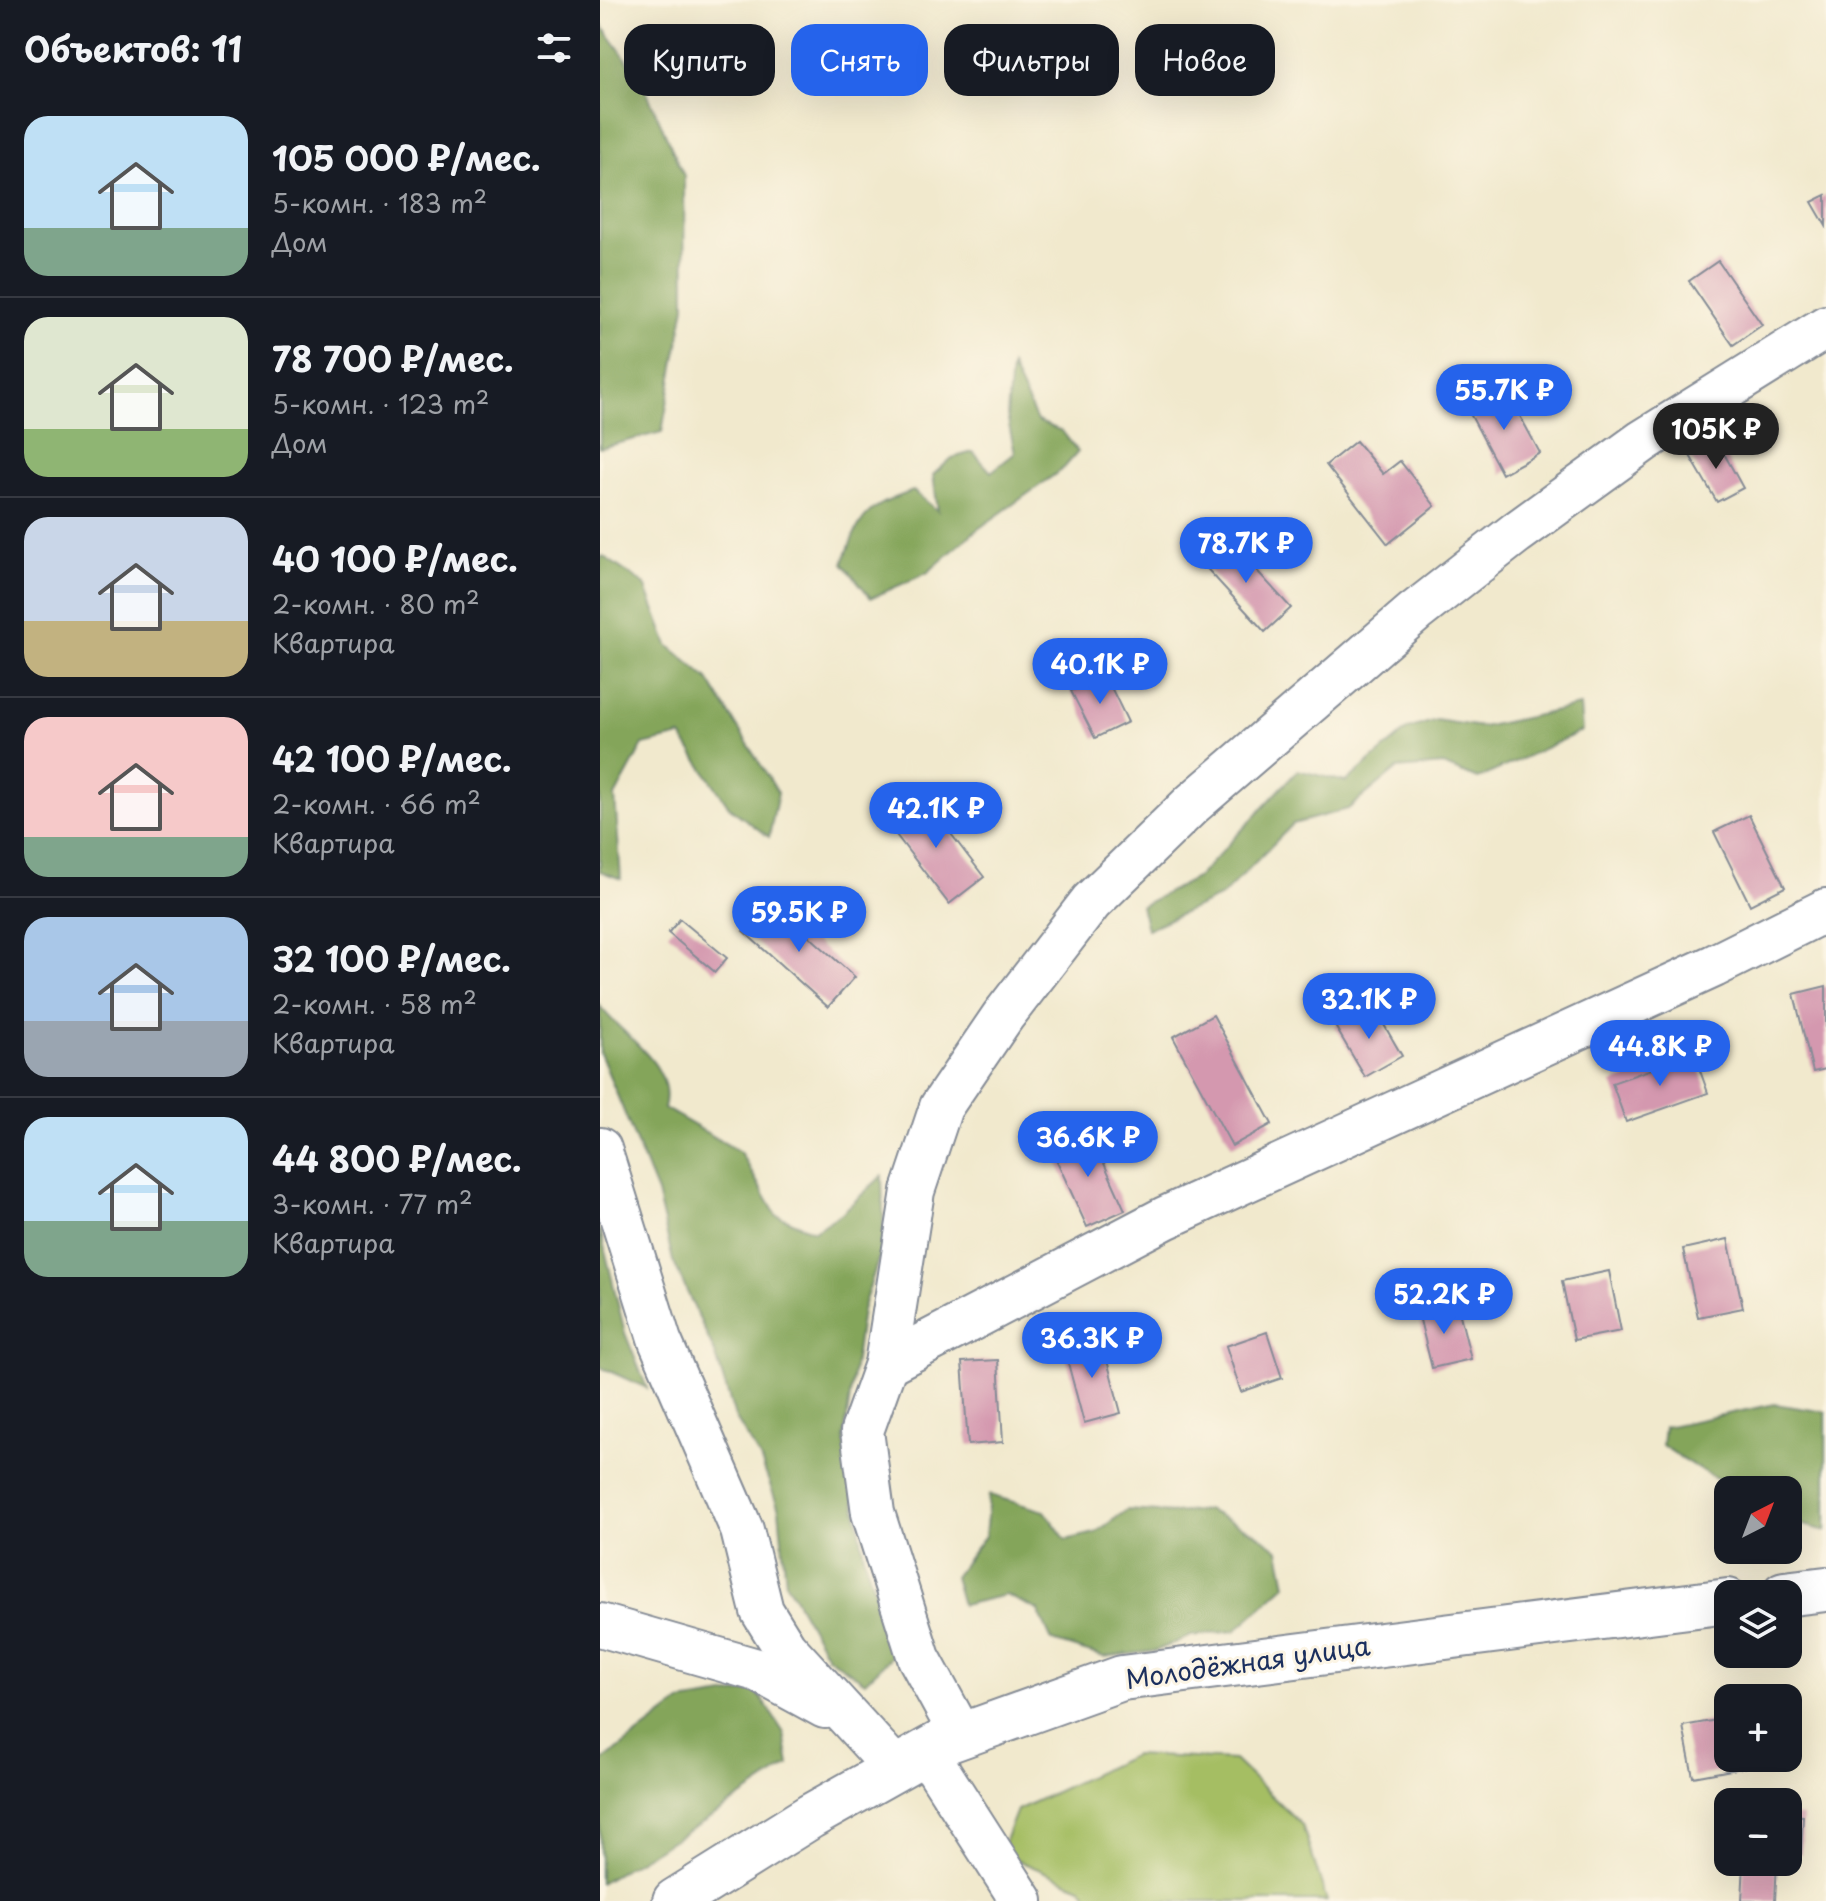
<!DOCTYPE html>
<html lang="ru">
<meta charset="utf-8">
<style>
:root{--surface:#171b24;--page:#20242c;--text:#f1f3f6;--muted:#9ea1a6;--line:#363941;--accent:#2563eb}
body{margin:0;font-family:"Playpen Sans",sans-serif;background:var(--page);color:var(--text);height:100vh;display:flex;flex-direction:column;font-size:30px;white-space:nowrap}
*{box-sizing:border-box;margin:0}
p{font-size:26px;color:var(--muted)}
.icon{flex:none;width:44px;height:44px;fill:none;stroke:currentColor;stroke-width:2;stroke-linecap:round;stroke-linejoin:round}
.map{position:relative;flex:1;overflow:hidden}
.panel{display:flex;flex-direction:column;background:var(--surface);width:600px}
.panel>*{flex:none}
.guide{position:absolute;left:24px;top:24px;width:760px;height:72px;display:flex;gap:16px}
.needle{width:52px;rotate:42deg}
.controls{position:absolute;left:1114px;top:1476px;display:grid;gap:16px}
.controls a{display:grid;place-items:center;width:88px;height:88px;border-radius:16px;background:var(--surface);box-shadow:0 8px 32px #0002;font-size:40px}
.price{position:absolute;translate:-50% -68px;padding:0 18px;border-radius:28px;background:var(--accent);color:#fff;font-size:26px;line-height:52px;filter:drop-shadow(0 2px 4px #0008)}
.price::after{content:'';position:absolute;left:50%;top:48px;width:24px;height:18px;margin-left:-12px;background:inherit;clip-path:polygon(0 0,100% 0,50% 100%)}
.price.selected{background:#222;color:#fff}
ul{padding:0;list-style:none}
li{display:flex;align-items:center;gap:24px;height:200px;padding:0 24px}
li+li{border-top:2px solid var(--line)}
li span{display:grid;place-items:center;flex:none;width:224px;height:160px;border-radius:24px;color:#555}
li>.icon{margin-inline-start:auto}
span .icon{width:96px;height:96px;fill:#fffc;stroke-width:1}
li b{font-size:34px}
h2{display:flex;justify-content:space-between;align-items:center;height:96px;padding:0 24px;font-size:34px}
.pill{padding:0 28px;border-radius:24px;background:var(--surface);box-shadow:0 8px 32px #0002;font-size:28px;line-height:72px}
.pill.selected{background:var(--accent);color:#fff}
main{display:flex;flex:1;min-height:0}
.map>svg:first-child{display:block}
.green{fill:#a5be64;stroke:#607661;stroke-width:2}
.forest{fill:#84a55a;stroke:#506a5c;stroke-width:2}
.building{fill:#d498af}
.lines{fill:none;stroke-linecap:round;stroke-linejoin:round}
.minor-casing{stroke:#868c96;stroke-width:46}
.major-casing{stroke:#868c96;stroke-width:48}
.minor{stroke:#fff;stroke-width:42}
.major{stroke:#fff;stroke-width:44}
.labels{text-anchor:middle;stroke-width:6;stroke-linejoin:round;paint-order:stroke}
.street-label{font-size:26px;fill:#1b2f5e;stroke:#fcf5e5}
</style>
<main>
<section class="panel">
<h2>Объектов: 11<svg class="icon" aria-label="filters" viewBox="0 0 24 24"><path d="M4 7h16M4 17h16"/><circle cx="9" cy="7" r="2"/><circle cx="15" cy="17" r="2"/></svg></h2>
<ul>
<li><span style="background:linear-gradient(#bfe0f5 70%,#7fa58c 0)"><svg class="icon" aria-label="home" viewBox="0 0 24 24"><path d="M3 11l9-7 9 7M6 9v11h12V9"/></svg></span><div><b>105 000 ₽/мес.</b><p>5-комн. · 183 m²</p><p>Дом</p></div></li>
<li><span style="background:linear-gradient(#dfe7d0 70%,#8fb573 0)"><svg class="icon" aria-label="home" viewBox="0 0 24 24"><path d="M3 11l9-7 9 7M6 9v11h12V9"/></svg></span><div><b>78 700 ₽/мес.</b><p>5-комн. · 123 m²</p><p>Дом</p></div></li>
<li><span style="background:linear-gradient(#c9d6e8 65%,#c2b280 0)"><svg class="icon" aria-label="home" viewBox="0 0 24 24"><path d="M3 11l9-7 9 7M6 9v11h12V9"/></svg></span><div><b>40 100 ₽/мес.</b><p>2-комн. · 80 m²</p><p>Квартира</p></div></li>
<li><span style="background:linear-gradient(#f6c9c9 75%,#7fa58c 0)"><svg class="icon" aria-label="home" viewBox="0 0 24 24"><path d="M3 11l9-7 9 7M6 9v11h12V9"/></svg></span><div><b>42 100 ₽/мес.</b><p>2-комн. · 66 m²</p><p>Квартира</p></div></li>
<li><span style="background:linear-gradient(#a9c7e8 65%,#9aa5b1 0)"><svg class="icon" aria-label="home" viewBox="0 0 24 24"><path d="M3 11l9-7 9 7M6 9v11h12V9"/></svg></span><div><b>32 100 ₽/мес.</b><p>2-комн. · 58 m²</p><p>Квартира</p></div></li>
<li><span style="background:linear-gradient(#bfe0f5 65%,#7fa58c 0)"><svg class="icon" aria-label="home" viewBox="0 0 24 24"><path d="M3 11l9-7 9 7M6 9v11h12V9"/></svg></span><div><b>44 800 ₽/мес.</b><p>3-комн. · 77 m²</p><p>Квартира</p></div></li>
</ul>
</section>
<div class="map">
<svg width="1226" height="1901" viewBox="0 0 1226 1901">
<rect width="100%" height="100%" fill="#fcf5e5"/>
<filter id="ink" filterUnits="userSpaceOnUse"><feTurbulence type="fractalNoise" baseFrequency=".0125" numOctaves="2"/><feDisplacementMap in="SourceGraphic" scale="16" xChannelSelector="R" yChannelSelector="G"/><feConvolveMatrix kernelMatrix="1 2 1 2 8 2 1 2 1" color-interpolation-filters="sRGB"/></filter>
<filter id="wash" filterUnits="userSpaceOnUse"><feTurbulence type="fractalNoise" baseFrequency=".006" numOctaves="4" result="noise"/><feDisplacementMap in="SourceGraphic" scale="32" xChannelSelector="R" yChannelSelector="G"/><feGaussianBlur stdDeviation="1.8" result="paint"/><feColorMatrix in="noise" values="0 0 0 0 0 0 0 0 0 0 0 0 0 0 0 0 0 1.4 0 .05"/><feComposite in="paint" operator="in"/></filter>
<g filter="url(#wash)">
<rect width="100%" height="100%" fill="#f1e9cd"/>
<!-- green -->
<path class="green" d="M534 1755 634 1760 702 1825 727 1901H492L481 1887 400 1853 417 1810Z"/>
<!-- forest -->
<g class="forest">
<path d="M0 23 41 79 84 176 85 306 62 432 0 448Z"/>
<path d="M411 366 437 421 462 431 478 452 464 468 374 532 327 573 271 598 243 563C261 514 264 509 313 491L338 511 333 475 352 458 373 452 391 472 415 453 407 416Z"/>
<path d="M3 556 45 585 68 645 108 679 178 793 169 837 130 808 81 736 43 745 15 796 21 879 0 871V558Z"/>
<path d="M980 706 982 731 878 779 843 765 797 769 748 809 693 824 622 896 547 929 541 906 598 877 698 770 746 782 808 729 836 720 882 727Z"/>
<path d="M0 1006C22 1036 76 1064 64 1108L140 1152 176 1215 214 1231 242 1213 282 1176 284 1242 262 1310 244 1439 265 1562 295 1653 265 1682 227 1656 186 1583 179 1509 160 1458 135 1417 115 1353 73 1261 57 1193 0 1053Z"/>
<path d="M0 1229 25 1333 47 1388 0 1367Z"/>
<path d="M1175 1404 1226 1412V1531L1188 1521V1490C1128 1490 1111 1478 1062 1445L1064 1427Z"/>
<path d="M389 1495 445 1511 466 1540 495 1533 527 1510 574 1513 607 1510 656 1533 679 1550 686 1585 635 1631 591 1636 555 1651 504 1657 452 1641 438 1610 406 1595 362 1605 354 1577 385 1536Z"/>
<path d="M156 1690 184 1733 189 1765 105 1821 0 1883V1763L81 1702Z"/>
</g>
<g id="blocks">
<!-- building -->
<g class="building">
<path d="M1226 195V226L1212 202Z"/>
<path d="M1118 261 1162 325 1133 345 1089 281Z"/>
<path d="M906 390 940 453 902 474 868 410Z"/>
<path d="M1116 439 1143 488 1117 502 1089 454Z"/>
<path d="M756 441 783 474 800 461 835 506 788 544 726 465Z"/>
<path d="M627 538 691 608 665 632 601 562Z"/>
<path d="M505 675 528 722 495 738 471 691Z"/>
<path d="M322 796 384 877 349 904 287 823Z"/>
<path d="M1149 815 1185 887 1150 905 1114 832Z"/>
<path d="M170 901 255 977 228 1007 143 931Z"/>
<path d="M80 919 127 958 115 972 68 933Z"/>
<path d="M1226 986V1069L1213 1072 1194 994Z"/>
<path d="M772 1004 802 1056 765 1077 735 1026Z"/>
<path d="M613 1015 672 1124 632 1146 573 1037Z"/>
<path d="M1094 1054 1108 1093 1026 1122 1012 1083Z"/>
<path d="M489 1130 525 1210 487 1227 451 1148Z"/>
<path d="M1128 1239 1143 1308 1098 1317 1083 1249Z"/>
<path d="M1009 1271 1021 1331 974 1340 962 1281Z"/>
<path d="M857 1303 871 1359 832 1368 818 1312Z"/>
<path d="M667 1332 682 1378 641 1392 626 1346Z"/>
<path d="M501 1338 521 1413 484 1423 464 1348Z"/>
<path d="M398 1360 403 1442 368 1445 362 1362Z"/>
<path d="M1128 1718V1758H1163L1164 1764 1093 1777 1083 1726Z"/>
<path d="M1188 1815 1203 1816 1201 1854 1188 1853Z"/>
<path d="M1144 1862H1177L1175 1901H1142Z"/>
</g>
</g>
</g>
<g filter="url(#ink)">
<use href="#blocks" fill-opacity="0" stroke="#868c96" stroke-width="2"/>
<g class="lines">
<!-- minor casing -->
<g class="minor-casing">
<g id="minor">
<path d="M0 1149 60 1341 142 1530 162 1611 185 1648 295 1768"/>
<path d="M286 1364 565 1218 1114 966 1226 910"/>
<path d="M0 1625 157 1670 225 1707"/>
<path d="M361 1735 319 1658 273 1513 262 1431 286 1364 313 1191 341 1107 403 1016 491 902 592 804 815 612 916 533 1043 441 1226 327"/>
<path d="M326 1751 422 1901"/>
</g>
</g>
<!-- major casing -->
<g class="major-casing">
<g id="major">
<path d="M1184 1594 1226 1589"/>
<path d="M75 1901 211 1816 341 1743 522 1678 1128 1601"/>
</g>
</g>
<!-- minor -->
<use href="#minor" class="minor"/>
<!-- major -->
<use href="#major" class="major"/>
</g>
</g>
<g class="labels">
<!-- street labels -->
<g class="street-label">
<text transform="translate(648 1663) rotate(-8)" y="9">Молодёжная улица</text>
</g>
</g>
</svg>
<div class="controls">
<a><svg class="needle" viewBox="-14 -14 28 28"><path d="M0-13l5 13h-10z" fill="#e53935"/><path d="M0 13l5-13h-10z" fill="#9ea1a6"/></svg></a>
<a><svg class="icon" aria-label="layers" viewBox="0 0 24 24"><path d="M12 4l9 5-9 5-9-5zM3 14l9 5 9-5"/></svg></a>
<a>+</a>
<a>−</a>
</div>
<b class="price" style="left:904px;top:432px">55.7K ₽</b>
<b class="price selected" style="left:1116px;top:471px">105K ₽</b>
<b class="price" style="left:646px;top:585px">78.7K ₽</b>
<b class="price" style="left:500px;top:706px">40.1K ₽</b>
<b class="price" style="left:336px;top:850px">42.1K ₽</b>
<b class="price" style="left:199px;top:954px">59.5K ₽</b>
<b class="price" style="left:769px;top:1041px">32.1K ₽</b>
<b class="price" style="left:1060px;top:1088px">44.8K ₽</b>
<b class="price" style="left:488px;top:1179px">36.6K ₽</b>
<b class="price" style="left:844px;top:1336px">52.2K ₽</b>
<b class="price" style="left:492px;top:1380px">36.3K ₽</b>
<div class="guide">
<a class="pill">Купить</a>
<a class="pill selected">Снять</a>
<a class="pill">Фильтры</a>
<a class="pill">Новое</a>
</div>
</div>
</main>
